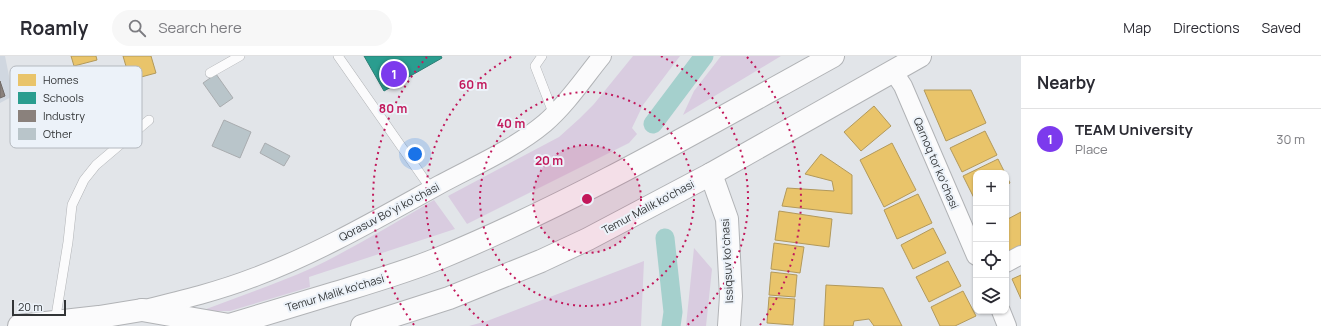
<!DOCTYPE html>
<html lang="en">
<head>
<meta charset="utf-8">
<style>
  :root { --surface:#fff; --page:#f7f7f7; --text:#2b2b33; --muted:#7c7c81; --line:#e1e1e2; --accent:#7c3aed }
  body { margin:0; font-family:Manrope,sans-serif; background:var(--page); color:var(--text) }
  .controls { position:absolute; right:12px; bottom:12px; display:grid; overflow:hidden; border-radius:8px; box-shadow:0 1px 3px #0004 }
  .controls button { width:36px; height:36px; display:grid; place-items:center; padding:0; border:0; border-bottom:1px solid var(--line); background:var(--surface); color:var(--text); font:20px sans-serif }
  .scale { position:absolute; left:12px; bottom:10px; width:54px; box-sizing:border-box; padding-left:4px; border:2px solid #323537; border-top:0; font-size:11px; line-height:14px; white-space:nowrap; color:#323537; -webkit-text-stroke:3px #ecf2f9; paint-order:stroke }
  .you { position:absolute; left:415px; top:98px; width:14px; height:14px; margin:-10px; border:3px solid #fff; border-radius:50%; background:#1a73e8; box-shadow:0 0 0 6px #1a73e833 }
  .badge { display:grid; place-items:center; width:26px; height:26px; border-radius:50%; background:var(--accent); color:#fff; font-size:13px; font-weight:700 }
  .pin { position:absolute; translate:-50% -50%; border:2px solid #fff; box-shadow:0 1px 4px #0006 }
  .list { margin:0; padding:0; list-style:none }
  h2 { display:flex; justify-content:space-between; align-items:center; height:52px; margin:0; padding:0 16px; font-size:17px }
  h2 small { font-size:13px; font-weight:400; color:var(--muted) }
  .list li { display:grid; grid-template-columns:26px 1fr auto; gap:12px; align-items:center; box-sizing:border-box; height:60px; padding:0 16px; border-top:1px solid var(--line) }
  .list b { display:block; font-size:15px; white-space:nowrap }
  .list p { margin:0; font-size:13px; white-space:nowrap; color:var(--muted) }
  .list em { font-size:13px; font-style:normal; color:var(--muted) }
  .icon { flex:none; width:22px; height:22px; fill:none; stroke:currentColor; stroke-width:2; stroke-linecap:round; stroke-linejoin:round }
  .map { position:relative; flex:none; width:1021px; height:270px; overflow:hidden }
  header { display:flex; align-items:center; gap:24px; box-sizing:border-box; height:56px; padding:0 20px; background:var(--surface); border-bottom:1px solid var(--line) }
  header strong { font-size:19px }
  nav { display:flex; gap:22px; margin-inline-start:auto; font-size:14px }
  .search { width:280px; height:36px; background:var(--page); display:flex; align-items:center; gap:10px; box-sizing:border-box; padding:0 14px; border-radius:22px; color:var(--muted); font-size:15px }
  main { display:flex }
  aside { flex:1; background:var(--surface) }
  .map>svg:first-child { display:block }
</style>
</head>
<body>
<header>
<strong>Roamly</strong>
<div class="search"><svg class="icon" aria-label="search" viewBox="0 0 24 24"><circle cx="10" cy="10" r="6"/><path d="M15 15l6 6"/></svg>Search here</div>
<nav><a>Map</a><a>Directions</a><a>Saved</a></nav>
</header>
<main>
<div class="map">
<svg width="1021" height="270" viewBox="0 0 1021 270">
  <rect width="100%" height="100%" fill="#e2e5e9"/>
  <path fill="#d0d7e0" d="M 0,0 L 5,0 L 13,40 L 0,47 Z"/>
  <g fill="#d9cce0">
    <path d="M 633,0 L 680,0 L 643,49 L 632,72 L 637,78 L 629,87 L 467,168 L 448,140 L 559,81 L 579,63 L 594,48 Z"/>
    <path d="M 721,0 L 781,0 L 683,59 L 694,35 Z"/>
    <path d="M 434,144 L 455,173 L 309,221 L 310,231 L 230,255 L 201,255 C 238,241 276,228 312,212 C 354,192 394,167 434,144 Z"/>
    <path d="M 694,192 L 712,213 L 706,270 L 686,270 Z"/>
    <path d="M 644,205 L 641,270 L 469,270 L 487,265 Z"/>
  </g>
  <g fill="#e9c46a" stroke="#b2995b">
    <path d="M 71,0 L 96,0 L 97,4 L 74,10 Z"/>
    <path d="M 123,0 L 151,0 L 156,17 L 130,24 Z"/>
    <path d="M 924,34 L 971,34 L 986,67 L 946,85 Z"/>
    <path d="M 874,50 L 891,70 L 861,95 L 844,76 Z"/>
    <path d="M 985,75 L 997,99 L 962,116 L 950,92 Z"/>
    <path d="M 892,87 L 916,134 L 884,151 L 860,104 Z"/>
    <path d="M 821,98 L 852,119 L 852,158 L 782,150 L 787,132 L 834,135 L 832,125 L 805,118 Z"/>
    <path d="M 998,103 L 1005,117 L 976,117 L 975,144 L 963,120 Z"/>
    <path d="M 1006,119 L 1010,127 L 1006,129 Z"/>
    <path d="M 918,138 L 932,167 L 897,183 L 884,154 Z"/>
    <path d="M 779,155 L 832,163 L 829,191 L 775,184 Z"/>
    <path d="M 1021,156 L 1021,191 L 1006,198 L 1006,164 Z"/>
    <path d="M 933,172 L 946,197 L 913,213 L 901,189 Z"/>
    <path d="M 774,187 L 804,191 L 800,217 L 771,213 Z"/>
    <path d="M 948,205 L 961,230 L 929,246 L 916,221 Z"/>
    <path d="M 771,216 L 797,219 L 795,241 L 769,239 Z"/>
    <path d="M 1021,219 L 1021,243 L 1012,223 Z"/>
    <path d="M 826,229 L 883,232 L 902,270 L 874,270 L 869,263 L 854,265 L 853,270 L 824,270 Z"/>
    <path d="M 963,235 L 976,260 L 955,270 L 940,270 L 931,251 Z"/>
    <path d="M 769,241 L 795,243 L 793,269 L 767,267 Z"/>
  </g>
  <path fill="#2a9d8f" stroke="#2c7e75" d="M 364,0 L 441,0 L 442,2 L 384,35 Z"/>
  <path fill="#8a817c" stroke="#706a67" d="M 0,25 L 5,40 L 0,42 Z"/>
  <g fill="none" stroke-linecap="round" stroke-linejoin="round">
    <g stroke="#a5d0cd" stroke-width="19">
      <path d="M 653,68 L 704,0"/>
      <path d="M 665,182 L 673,256 L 671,270"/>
    </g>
  </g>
  <g fill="#b9c5ca" stroke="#a9acaf">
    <path d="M 216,18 L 233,42 L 220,51 L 203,27 Z"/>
    <path d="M 224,64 L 251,76 L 240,102 L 212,90 Z"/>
    <path d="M 265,87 L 290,100 L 284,110 L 260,97 Z"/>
  </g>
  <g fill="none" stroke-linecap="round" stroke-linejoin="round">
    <g stroke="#b1b3b6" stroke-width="10">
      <g id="service">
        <path d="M 338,0 L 431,133"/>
        <path d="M 542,0 L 535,10 L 554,59"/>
        <path d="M 210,17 L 240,0"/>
        <path d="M 55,266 L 68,186 L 72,149 L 84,124 L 96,109 L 149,64"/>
      </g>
    </g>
    <g stroke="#b1b3b6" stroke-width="20">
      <g id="minor">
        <path d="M 893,15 L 903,30 L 976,200"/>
        <path d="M 1006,207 L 1021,199"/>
        <path d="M 145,253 C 182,244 219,235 255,221 C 319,197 379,162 439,129 C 474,110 514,93 545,67 C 567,48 584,22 602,0"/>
        <path d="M 1001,255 L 1007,270"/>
      </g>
    </g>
    <g stroke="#b1b3b6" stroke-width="24">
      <g id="tertiary">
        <path d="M 711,118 L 727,163 L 731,240 L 729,270"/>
        <path d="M 19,270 L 99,261 L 142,254"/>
      </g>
    </g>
    <g stroke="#b1b3b6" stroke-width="24">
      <g id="trunk">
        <path d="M 142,254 L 229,269"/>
        <path d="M 226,270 C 263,259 299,248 335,237 C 371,226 406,216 440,202 C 577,145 704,71 833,0"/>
        <path d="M 362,270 L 449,242 L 541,205 L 588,183 L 711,118 L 920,0"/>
      </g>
    </g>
    <use href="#service" stroke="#fbfbfc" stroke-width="9"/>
    <use href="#minor" stroke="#fbfbfc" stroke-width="18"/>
    <use href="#tertiary" stroke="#fbfbfc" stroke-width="22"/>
    <use href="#trunk" stroke="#fbfbfc" stroke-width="22"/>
  </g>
  <circle cx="587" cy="143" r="54" fill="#c2185b" fill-opacity=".12"/>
  <g fill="none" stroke="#c2185b" stroke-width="2" stroke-dasharray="2 4">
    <circle cx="587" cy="143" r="54"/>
    <circle cx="587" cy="143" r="107"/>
    <path d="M488 270A161 161 0 0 1 513 0M661 0A161 161 0 0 1 686 270"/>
    <path d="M414 269A214 214 0 0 1 427 1M747 1A214 214 0 0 1 760 269"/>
  </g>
  <g text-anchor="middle" stroke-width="4" stroke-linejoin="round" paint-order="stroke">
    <g font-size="11" fill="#323537" stroke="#ecf2f9">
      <text transform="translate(936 107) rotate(67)" y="4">Qarnoq tor koʻchasi</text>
      <text transform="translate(648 151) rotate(-28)" y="4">Temur Malik ko'chasi</text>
      <text transform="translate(389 156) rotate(-28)" y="4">Qorasuv Bo‘yi koʻchasi</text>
      <text transform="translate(727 205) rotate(-93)" y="4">Issiqsuv koʻchasi</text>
      <text transform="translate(335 237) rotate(-17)" y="4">Temur Malik ko'chasi</text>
    </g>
  </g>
  <rect x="10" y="10" width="132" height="82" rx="6" fill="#ecf2f9" stroke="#b4b9bf" stroke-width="1"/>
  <rect x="18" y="18" width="18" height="12" fill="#e9c46a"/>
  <rect x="18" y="36" width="18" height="12" fill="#2a9d8f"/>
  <rect x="18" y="54" width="18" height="12" fill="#8a817c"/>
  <rect x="18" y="72" width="18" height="12" fill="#b9c5ca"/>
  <g font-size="11" fill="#323537">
    <text x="43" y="28">Homes</text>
    <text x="43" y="46">Schools</text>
    <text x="43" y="64">Industry</text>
    <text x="43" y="82">Other</text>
  </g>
  <circle cx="587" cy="143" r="6" fill="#c2185b" stroke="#ecf2f9" stroke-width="2"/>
  <g font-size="12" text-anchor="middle" font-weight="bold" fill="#c2185b" stroke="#ecf2f9" stroke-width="4" stroke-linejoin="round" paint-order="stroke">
    <text x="473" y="33">60 m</text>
    <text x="393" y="57">80 m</text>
    <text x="511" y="72">40 m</text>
    <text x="549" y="109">20 m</text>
  </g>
</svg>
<div class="controls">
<button>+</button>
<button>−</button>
<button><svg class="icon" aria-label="locate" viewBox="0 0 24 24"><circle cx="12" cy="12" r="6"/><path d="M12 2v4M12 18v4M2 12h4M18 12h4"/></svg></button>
<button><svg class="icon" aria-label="layers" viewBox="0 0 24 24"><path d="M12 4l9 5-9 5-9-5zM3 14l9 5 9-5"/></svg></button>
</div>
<div class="scale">20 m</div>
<div class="you"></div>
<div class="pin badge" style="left:394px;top:18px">1</div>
</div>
<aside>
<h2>Nearby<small></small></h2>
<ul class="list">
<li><span class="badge">1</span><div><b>TEAM University</b><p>Place</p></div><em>30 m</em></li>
</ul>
</aside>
</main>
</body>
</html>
